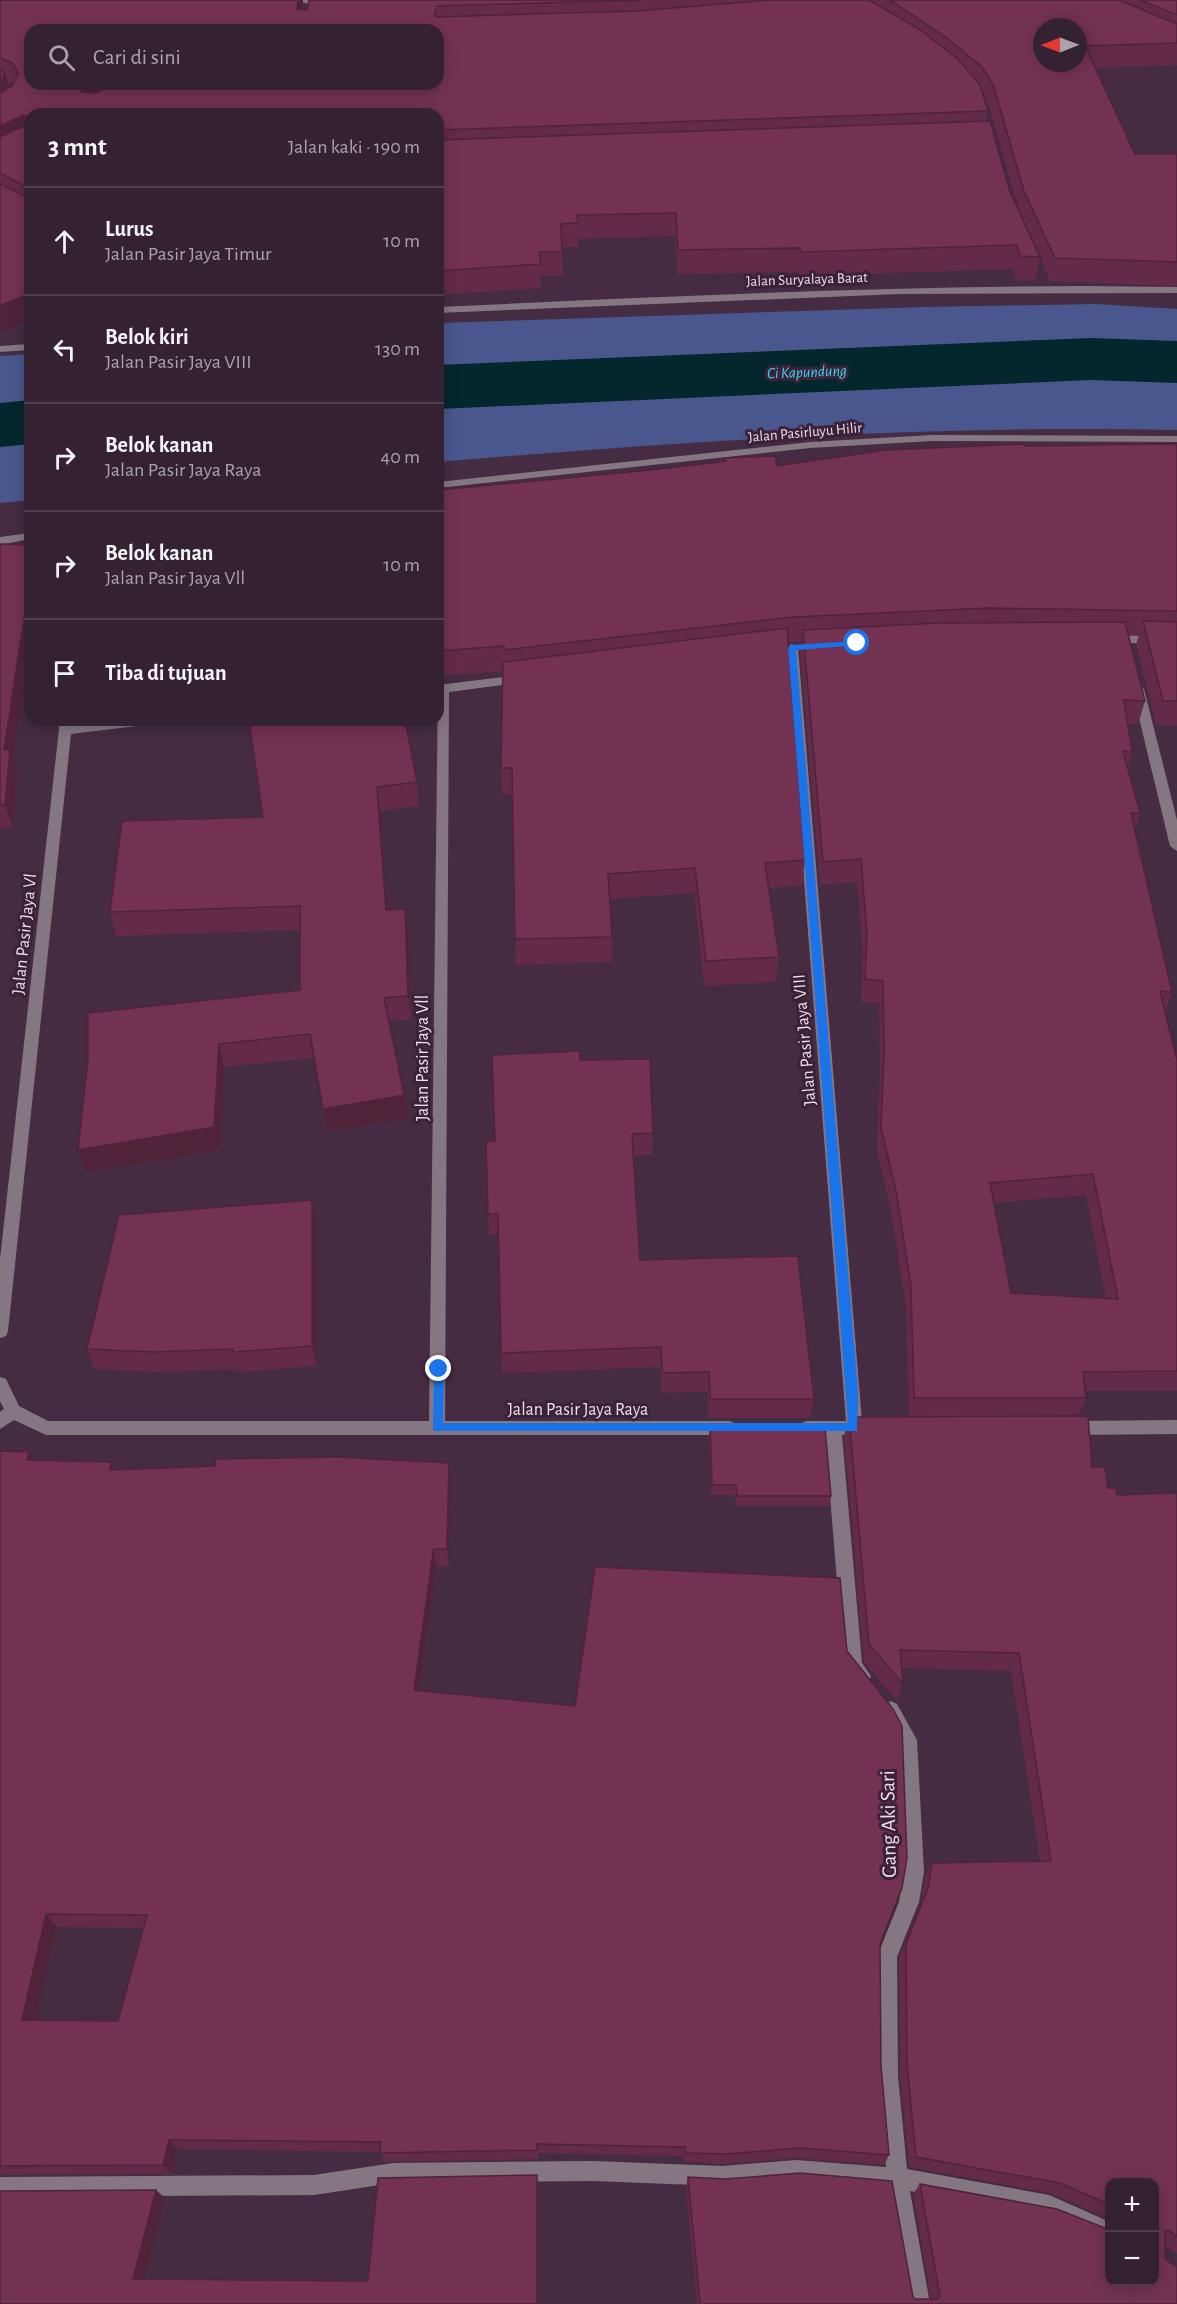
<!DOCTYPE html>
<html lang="id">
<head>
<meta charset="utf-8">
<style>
  :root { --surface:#342132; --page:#3c293a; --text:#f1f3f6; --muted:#a9a3ac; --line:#4e3e4d }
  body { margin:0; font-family:"Alegreya Sans",sans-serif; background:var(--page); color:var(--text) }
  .controls { position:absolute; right:18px; bottom:18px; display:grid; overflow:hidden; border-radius:12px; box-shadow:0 3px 15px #0003 }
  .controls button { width:54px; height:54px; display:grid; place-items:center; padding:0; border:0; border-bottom:2px solid var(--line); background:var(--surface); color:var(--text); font:30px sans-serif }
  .compass { position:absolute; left:1033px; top:18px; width:54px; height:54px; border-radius:50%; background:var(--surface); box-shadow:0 3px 15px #0003; rotate:269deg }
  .stop { position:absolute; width:18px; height:18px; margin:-14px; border:4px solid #1a73e8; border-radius:50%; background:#fff }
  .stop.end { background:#1a73e8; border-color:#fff; box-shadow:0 2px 6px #0008 }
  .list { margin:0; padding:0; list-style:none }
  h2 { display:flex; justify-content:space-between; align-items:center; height:78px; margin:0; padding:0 24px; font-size:26px }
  h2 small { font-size:20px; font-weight:400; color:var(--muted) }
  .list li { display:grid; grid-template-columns:39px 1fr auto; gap:18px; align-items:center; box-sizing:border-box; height:108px; padding:0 24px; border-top:2px solid var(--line) }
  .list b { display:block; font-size:22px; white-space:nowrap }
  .list p { margin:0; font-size:20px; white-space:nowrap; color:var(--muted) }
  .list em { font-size:20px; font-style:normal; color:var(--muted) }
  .icon { flex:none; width:33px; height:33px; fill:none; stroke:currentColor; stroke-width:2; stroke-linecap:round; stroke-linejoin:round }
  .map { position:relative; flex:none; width:1177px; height:2304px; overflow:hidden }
  .search { position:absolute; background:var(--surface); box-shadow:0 3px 15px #0003; left:24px; top:24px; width:420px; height:66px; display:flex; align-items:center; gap:15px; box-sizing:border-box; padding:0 21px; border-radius:18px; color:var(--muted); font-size:22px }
  .panel { position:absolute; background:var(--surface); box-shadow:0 3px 15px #0003; left:24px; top:108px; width:420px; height:618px; border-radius:18px }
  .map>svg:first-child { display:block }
</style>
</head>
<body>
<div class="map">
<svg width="1177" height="2304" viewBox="0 0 1177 2304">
  <rect width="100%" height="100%" fill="#462c42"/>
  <g fill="#49578e">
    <path d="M 1096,304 L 1177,309 L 1177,430 C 930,425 684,441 438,462 L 438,323 L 925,307 Z"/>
    <path d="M 30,354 L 30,500 L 0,503 L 0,356 Z"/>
  </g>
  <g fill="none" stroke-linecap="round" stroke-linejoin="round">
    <g fill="#04272d" fill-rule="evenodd">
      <path d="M 1091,338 L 1177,341 L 1177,383 L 1091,380 L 438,409 L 438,365 Z"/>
      <path d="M 30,400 L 30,444 L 0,447 L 0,403 Z"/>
    </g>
    <g fill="#857782" fill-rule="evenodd">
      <path d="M 295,0 L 309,0 L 332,7 L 328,10 Z"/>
      <path d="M 1084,286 L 1177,287 L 1177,293 L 899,294 L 438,313 L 438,307 C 653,297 869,287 1084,286 Z"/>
      <path d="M 30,344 L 30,350 L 0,352 L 0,346 Z"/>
      <path d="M 932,435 L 1177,436 L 1177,442 L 932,441 L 810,448 L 438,488 L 438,482 L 810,442 Z"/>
      <path d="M 30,533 L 30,539 L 0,545 L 0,537 Z"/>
      <path d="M 1110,635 L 1177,637 L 1177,645 L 1106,642 L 1104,639 Z"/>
      <path d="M 792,644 L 798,648 L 862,1421 L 873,1423 L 875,1428 L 873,1433 L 842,1435 L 862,1663 L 871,1676 L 868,1682 L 862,1685 L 856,1682 L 844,1666 L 825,1435 L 801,1433 L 799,1428 L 801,1423 L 807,1421 L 846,1421 L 786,648 Z"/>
      <path d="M 521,675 L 525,676 L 525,682 L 449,692 L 445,1421 L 729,1421 L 735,1423 L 737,1428 L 735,1433 L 729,1435 L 46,1435 L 14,1420 L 0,1429 L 0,1412 L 4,1409 L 0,1401 L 0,1377 L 6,1379 L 19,1406 L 48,1421 L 429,1421 L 438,685 Z"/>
      <path d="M 1138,685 L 1144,689 L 1177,820 L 1177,851 L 1170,846 L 1132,689 Z"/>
      <path d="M 60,720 L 72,720 L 72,725 L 117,720 L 159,720 L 153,724 L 71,734 L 8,1331 L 6,1336 L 0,1338 L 0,1259 Z"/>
      <path d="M 1177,1420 L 1177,1434 L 1071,1435 L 1065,1433 L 1063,1428 L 1065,1423 L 1071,1421 Z"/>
      <path d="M 891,1701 L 897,1704 L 917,1740 L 924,1872 L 919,1902 L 897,1957 L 898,2076 L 907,2169 L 1049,2195 L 1110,2222 L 1110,2243 L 1048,2216 L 910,2191 L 930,2304 L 908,2304 L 888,2188 L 796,2180 L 722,2186 L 593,2181 L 393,2183 L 314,2195 L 0,2197 L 0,2177 L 314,2175 L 393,2163 L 593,2161 L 722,2166 L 796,2160 L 886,2167 L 878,2076 L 877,1957 L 899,1902 L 904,1872 L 899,1742 L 882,1710 L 885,1704 Z"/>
    </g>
  </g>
  <g fill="#632b47" fill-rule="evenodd">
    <path d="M 0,0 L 303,0 L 303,10 L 307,10 L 309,0 L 1177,0 L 1177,65 L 1095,68 L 1135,154 L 1177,154 L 1177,286 L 1050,281 L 1040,257 L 1035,281 L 1016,280 L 1013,269 L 799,276 L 798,272 L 677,274 L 675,236 L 578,239 L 578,247 L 562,247 L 563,276 L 541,276 L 541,288 L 438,295 L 438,114 L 30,114 L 30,320 L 0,333 ZM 30,30 L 438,84 L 30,84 ZM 7,81 L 13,84 L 12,86 L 9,88 ZM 984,98 L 989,106 L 1020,214 L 1010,192 L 986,121 L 988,111 Z"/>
    <path d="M 1177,444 L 1177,726 L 1156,725 L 1136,645 L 1139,635 L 1129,635 L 1145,701 L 1138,724 L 1128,724 L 1132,752 L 1128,768 L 1140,813 L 1135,828 L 1172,992 L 1165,1012 L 1177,1060 L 1177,1391 L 1085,1391 L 1086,1398 L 1078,1416 L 1092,1467 L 1108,1488 L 1117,1495 L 1177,1493 L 1177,2254 L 1165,2246 L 1165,2259 L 1177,2304 L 697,2304 L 686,2187 L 688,2177 L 915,2299 L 931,2299 L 913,2194 L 920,2184 L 1155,2282 L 1110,2182 L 1110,2219 L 1050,2193 L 909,2167 L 900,2076 L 899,1957 L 921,1903 L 925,1878 L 932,1863 L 1040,1861 L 1011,1671 L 901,1668 L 903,1684 L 897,1701 L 864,1662 L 844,1437 L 849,1417 L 909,1417 L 906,1307 L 891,1212 L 877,1149 L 880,1073 L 879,1003 L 861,1002 L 863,957 L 857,882 L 820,885 L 800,653 L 802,641 L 788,642 L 805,860 L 802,886 L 768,888 L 779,957 L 776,982 L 704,986 L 694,893 L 610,899 L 612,937 L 612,962 L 516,965 L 512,794 L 502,794 L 501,768 L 503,671 L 438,676 L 438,490 L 651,470 L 725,461 L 725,458 L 777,466 L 1024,446 ZM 1086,1195 L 1106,1299 L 1011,1293 L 994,1203 Z"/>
    <path d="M 0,544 L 13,758 L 17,772 L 12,827 L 0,828 Z"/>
    <path d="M 249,720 L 417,782 L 419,806 L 380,811 L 387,910 L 405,909 L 408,933 L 411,1020 L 389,1021 L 407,1118 L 327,1131 L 314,1058 L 224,1067 L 220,1150 L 86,1172 L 78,1150 L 88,1058 L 300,990 L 300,930 L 116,936 L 110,912 L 263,817 Z"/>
    <path d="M 580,1060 L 653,1133 L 652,1155 L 633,1155 L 640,1260 L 814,1399 L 810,1418 L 708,1418 L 708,1392 L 661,1393 L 660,1367 L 502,1373 L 501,1353 L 499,1234 L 489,1235 L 488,1214 L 495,1141 Z"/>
    <path d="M 312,1200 L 316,1221 L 317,1366 L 238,1372 L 237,1369 L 159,1372 L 94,1369 L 87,1349 Z"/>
    <path d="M 710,1427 L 831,1496 L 829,1506 L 736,1506 L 735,1495 L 711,1495 L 709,1437 Z"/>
    <path d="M 0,1451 L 32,1460 L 111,1462 L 114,1470 L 449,1463 L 451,1481 L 449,1567 L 436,1566 L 435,1571 L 419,1691 L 575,1706 L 847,1651 L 880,1944 L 881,2065 L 889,2155 L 884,2165 L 796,2158 L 722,2164 L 684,2162 L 683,2156 L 538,2153 L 538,2159 L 384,2162 L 380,2152 L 177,2149 L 171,2174 L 0,2175 ZM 56,1927 L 143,1928 L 118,2021 L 35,2021 Z"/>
  </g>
  <g fill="#502339">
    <path d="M 298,0 L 303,0 L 303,5 L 299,30 L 297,9 Z"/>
    <path d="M 5,73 L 10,96 L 0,107 L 0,81 Z"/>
    <path d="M 92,84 L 144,84 L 86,112 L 81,92 L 81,89 Z"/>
    <path d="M 24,115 L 29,138 L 0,152 L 0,126 Z"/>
    <path d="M 25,295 L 30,314 L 30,320 L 0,333 L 0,306 Z"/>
    <path d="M 30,580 L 30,644 L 13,758 L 17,772 L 12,827 L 5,805 L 4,750 Z"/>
    <path d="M 377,787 L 380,811 L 389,934 L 386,910 Z"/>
    <path d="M 405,909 L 408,933 L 411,1020 L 408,996 Z"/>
    <path d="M 219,1044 L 224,1067 L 220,1150 L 86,1172 L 78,1150 Z"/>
    <path d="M 404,1095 L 407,1118 L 327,1131 L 323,1109 Z"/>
    <path d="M 312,1200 L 316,1221 L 317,1366 L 312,1346 Z"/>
    <path d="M 29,1452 L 37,1471 L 27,1460 Z"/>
    <path d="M 111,1462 L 119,1481 L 110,1470 Z"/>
    <path d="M 449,1463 L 451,1481 L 449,1567 L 447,1549 Z"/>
    <path d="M 434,1549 L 436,1566 L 417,1706 L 414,1690 Z"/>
    <path d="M 46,1914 L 56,1927 L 33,2032 L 22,2020 Z"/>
    <path d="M 169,2140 L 177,2149 L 171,2174 L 163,2165 Z"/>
    <path d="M 537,2175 L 538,2184 L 538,2304 L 537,2304 Z"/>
    <path d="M 156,2190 L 165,2198 L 142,2286 L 133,2279 Z"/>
  </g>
  <g fill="#733252" stroke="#502339" stroke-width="1.5" fill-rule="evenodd">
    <path d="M 0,0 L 298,0 L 297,9 L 307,10 L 309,0 L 642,0 L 437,6 L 434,15 L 437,17 L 637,11 L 771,0 L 869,0 L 919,29 L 958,59 L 980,85 L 988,111 L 438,130 L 438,114 L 30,114 L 30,220 L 27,221 L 30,223 L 30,298 L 25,295 L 0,306 L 0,184 L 26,197 L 26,187 L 0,173 L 0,137 L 26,125 L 27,117 L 24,115 L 0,126 L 0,93 L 12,86 L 18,74 L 13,63 L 0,58 ZM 30,30 L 438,30 L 438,84 L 114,84 L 96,93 L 81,92 L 81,89 L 92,84 L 30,84 Z"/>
    <path d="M 890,0 L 1119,0 L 1177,24 L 1177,43 L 1085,46 L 1135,154 L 1177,154 L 1177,262 L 1055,258 L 1024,191 L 993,84 L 982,67 L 947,38 ZM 1042,27 L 1078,27 L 1078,63 L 1042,63 Z"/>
    <path d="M 1140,0 L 1177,0 L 1177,15 Z"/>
    <path d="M 0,70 L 5,73 L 2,80 L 0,81 Z"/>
    <path d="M 990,121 L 1010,192 L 1040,257 L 1020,256 L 1017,245 L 801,252 L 800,248 L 678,250 L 676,213 L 577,215 L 578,223 L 561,224 L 562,252 L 539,252 L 541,264 L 438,271 L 438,140 Z"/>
    <path d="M 1023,444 L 1024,446 L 1177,444 L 1177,611 L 989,608 L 793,617 L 504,650 L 504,646 L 438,651 L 438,490 L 651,470 L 726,461 L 725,458 L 775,456 L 777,466 L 886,450 Z"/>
    <path d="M 0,544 L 30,545 L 30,580 L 4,750 L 10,750 L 5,805 L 0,805 Z"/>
    <path d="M 1143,621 L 1177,622 L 1177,701 L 1163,701 Z"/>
    <path d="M 1125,622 L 1145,701 L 1124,700 L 1132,752 L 1123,751 L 1140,813 L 1131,813 L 1172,992 L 1160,991 L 1177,1060 L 1177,1371 L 1083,1372 L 1086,1398 L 914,1398 L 911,1286 L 896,1191 L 881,1128 L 884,1051 L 883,981 L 865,979 L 867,934 L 861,859 L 823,862 L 803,630 L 939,623 ZM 1093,1174 L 1118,1299 L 1011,1293 L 990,1183 Z"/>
    <path d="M 787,628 L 805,860 L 765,863 L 779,957 L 706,961 L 695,868 L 608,874 L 612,937 L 515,939 L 512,768 L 501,768 L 503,662 Z"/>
    <path d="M 249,720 L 405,720 L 417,782 L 377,787 L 386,910 L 405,909 L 408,996 L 384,998 L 404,1095 L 323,1109 L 310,1034 L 219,1044 L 214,1127 L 78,1150 L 88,1058 L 88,1013 L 300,990 L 300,906 L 110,912 L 122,821 L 263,817 Z"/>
    <path d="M 580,1051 L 580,1060 L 650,1059 L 653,1133 L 632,1134 L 640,1260 L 798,1256 L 814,1399 L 710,1399 L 709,1372 L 662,1373 L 661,1347 L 501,1353 L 498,1214 L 488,1214 L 486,1141 L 495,1141 L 492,1055 Z"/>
    <path d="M 312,1200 L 312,1346 L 233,1352 L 233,1349 L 152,1352 L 87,1349 L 119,1215 Z"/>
    <path d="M 1088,1416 L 1092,1467 L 1105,1467 L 1108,1488 L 1116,1488 L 1117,1495 L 1177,1493 L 1177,2237 L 1168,2230 L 1165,2231 L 1165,2259 L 1177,2267 L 1177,2304 L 700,2304 L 688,2177 L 725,2179 L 800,2173 L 892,2181 L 913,2297 L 915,2299 L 938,2299 L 940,2296 L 920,2184 L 1057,2209 L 1110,2230 L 1110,2282 L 1155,2282 L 1155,2182 L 1110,2182 L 1110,2205 L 1060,2183 L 916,2157 L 907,2064 L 906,1944 L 928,1888 L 932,1863 L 1051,1861 L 1019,1653 L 900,1650 L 903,1684 L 869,1644 L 849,1417 Z"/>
    <path d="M 710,1427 L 825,1427 L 831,1496 L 737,1496 L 736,1485 L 712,1485 Z"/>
    <path d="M 0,1451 L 29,1452 L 27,1460 L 111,1462 L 110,1470 L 215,1466 L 216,1459 L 338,1457 L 449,1463 L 447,1549 L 434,1549 L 433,1553 L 414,1690 L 575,1706 L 595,1567 L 840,1578 L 847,1651 L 893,1709 L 902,1726 L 907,1858 L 902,1888 L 880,1944 L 881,2065 L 889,2155 L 800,2148 L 725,2154 L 686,2153 L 685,2147 L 537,2144 L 537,2150 L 380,2153 L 381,2142 L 169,2140 L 163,2165 L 0,2166 ZM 46,1914 L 147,1915 L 118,2021 L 22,2020 Z"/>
    <path d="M 537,2175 L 537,2304 L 0,2304 L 0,2191 L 156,2190 L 133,2279 L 368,2281 L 378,2178 Z"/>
  </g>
  <path fill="#1a73e8" d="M 857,641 L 861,643 L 860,645 L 796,650 L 858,1392 L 857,1431 L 433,1431 L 434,1369 L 439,1365 L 444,1369 L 443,1423 L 848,1423 L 788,648 L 792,645 Z"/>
  <g text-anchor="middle" stroke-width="6" stroke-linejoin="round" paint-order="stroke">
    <g font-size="15" fill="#eddcea" stroke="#3b2238">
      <text transform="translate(807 279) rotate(-2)" y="5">Jalan Suryalaya Barat</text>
      <text transform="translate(805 432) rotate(-5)" y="5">Jalan Pasirluyu Hilir</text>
    </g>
    <g font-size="16" font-style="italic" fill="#37d7f2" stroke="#3b2238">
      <text transform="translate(807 371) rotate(-2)" y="6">Ci Kapundung</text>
    </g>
    <g font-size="18" fill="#eddcea" stroke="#3b2238">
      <text transform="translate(24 934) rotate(-84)" y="6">Jalan Pasir Jaya Vl</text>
      <text transform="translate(804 1040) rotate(-95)" y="6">Jalan Pasir Jaya VIII</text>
      <text transform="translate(422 1058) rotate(-90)" y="6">Jalan Pasir Jaya Vll</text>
      <text x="578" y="1415">Jalan Pasir Jaya Raya</text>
    </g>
    <g font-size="21" fill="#eddcea" stroke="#3b2238">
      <text transform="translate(888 1824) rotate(-91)" y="7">Gang Aki Sari</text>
    </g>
  </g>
</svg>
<div class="controls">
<button>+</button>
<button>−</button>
</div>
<svg class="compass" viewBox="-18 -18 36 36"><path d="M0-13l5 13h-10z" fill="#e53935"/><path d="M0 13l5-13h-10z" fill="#a9a3ac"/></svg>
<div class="stop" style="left:857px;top:643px"></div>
<div class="stop end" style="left:439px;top:1369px"></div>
<div class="search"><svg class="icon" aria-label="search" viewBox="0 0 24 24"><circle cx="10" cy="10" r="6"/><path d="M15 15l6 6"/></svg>Cari di sini</div>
<section class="panel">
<h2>3 mnt<small>Jalan kaki · 190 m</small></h2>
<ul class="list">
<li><svg class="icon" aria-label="ahead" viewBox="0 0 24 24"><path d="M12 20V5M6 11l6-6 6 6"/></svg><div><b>Lurus</b><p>Jalan Pasir Jaya Timur</p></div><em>10 m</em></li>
<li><svg class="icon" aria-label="left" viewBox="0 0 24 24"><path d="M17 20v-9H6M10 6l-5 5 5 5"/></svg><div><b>Belok kiri</b><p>Jalan Pasir Jaya VIII</p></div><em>130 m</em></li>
<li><svg class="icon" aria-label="right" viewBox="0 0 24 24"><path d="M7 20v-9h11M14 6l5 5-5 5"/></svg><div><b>Belok kanan</b><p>Jalan Pasir Jaya Raya</p></div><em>40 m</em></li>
<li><svg class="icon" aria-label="right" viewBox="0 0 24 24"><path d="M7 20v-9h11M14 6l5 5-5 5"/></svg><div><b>Belok kanan</b><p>Jalan Pasir Jaya Vll</p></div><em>10 m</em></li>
<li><svg class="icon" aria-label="arrive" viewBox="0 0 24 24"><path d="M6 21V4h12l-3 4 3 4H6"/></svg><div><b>Tiba di tujuan</b></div></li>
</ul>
</section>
</div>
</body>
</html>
